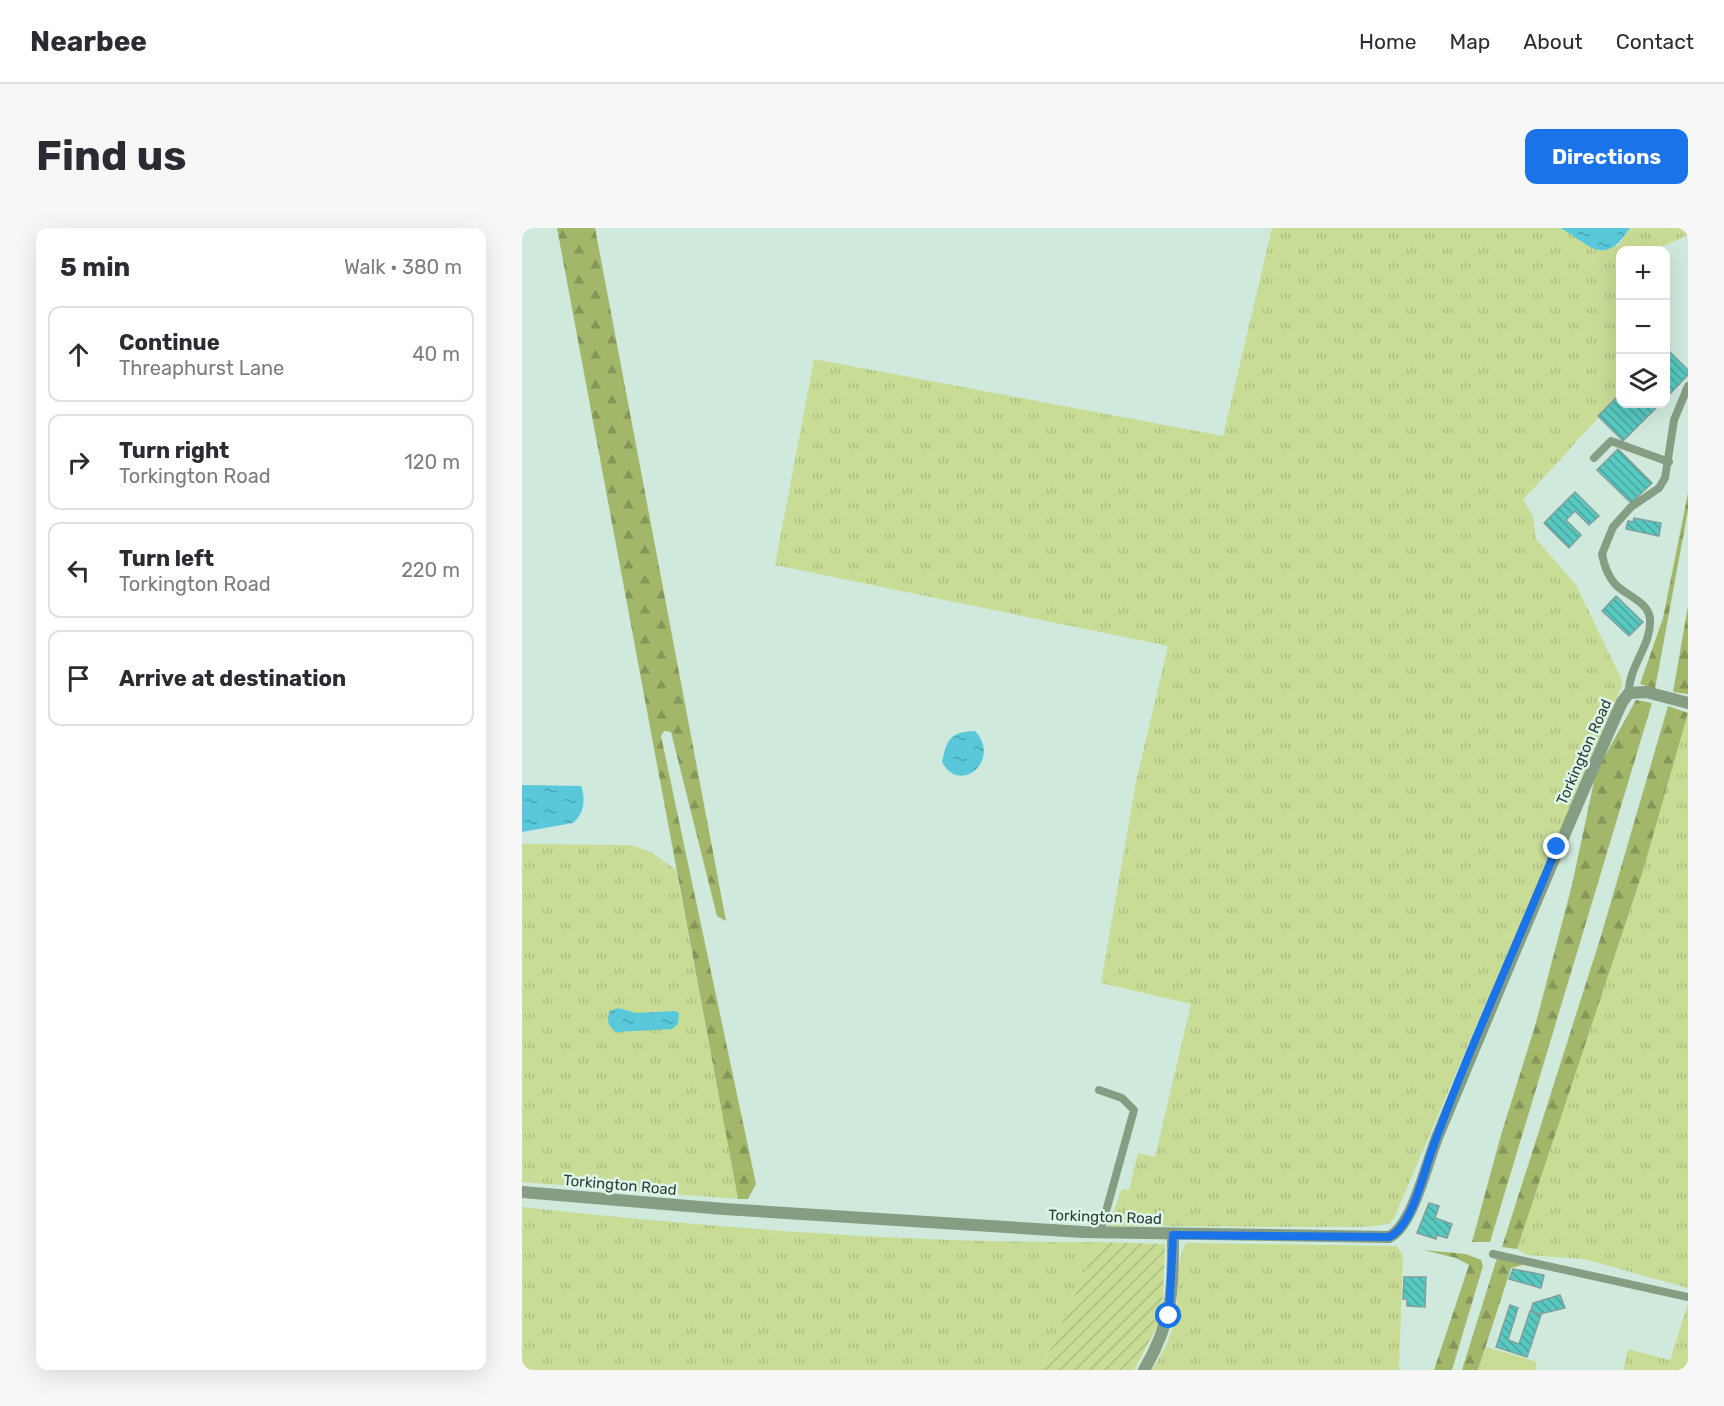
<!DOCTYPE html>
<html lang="en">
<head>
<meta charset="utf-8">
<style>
  :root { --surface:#fff; --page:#f7f7f7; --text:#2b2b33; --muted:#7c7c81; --line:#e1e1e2; --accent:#1a73e8 }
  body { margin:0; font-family:Rubik,sans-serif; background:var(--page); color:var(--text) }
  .controls { position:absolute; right:18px; top:18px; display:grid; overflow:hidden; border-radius:12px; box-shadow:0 6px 24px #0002 }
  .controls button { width:54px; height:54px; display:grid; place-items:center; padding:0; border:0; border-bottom:2px solid var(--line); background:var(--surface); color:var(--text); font:30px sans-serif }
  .stop { position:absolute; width:18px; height:18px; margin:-14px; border:4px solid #1a73e8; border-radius:50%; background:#fff }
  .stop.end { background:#1a73e8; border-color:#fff; box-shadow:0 2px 6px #0008 }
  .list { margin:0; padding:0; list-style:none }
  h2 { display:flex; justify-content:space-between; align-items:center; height:78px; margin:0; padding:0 24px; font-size:26px }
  h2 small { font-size:20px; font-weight:400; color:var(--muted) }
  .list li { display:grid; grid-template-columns:39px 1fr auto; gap:18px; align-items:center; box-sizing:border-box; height:96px; margin:0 12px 12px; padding:0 12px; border:2px solid var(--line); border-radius:12px }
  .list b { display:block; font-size:22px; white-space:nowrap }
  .list p { margin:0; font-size:20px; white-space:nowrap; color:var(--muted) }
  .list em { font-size:20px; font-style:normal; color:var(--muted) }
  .icon { flex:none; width:33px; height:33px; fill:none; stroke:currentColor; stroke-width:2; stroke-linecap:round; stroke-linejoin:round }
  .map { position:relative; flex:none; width:1166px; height:1142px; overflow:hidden; border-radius:12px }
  header { display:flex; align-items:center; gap:36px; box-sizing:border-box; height:84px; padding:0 30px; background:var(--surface); border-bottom:2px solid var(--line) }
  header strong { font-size:28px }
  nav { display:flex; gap:33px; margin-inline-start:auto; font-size:21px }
  .intro { display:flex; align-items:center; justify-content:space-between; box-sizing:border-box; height:144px; padding:0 36px }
  h1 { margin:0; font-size:42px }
  .button { padding:15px 27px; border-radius:12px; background:var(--accent); color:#fff; font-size:21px; font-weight:700 }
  main { display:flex; gap:36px; padding:0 36px }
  aside { flex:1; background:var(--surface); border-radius:12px; box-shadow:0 6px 24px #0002 }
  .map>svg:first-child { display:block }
</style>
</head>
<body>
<header>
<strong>Nearbee</strong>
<nav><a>Home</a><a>Map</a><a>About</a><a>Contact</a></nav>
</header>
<div class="intro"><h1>Find us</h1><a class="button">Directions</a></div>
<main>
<aside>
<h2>5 min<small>Walk · 380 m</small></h2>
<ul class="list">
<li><svg class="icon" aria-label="ahead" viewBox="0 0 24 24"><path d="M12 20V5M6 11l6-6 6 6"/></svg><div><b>Continue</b><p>Threaphurst Lane</p></div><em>40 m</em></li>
<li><svg class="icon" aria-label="right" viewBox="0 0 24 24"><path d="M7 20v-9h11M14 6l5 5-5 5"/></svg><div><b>Turn right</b><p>Torkington Road</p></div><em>120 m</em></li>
<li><svg class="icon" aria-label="left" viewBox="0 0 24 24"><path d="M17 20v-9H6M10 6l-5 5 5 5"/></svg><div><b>Turn left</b><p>Torkington Road</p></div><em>220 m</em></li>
<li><svg class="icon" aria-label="arrive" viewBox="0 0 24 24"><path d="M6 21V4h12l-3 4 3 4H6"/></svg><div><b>Arrive at destination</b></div></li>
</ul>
</aside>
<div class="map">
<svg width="1166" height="1142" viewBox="0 0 1166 1142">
  <defs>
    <pattern id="grass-tufts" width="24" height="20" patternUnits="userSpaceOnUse" patternTransform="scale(1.5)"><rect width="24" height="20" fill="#c8dc96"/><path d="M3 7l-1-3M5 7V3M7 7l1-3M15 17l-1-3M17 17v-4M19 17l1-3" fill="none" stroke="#acbe82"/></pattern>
    <pattern id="forest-firs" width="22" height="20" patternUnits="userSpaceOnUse" patternTransform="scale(1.5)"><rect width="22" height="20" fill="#a2b76a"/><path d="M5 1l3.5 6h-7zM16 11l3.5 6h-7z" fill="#859658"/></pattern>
    <pattern id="garden-furrows" width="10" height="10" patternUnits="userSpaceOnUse" patternTransform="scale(1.5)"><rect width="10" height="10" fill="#c8dc96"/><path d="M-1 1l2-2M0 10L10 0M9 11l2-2" fill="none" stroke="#acbe82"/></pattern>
    <pattern id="water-ripples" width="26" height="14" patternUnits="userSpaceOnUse" patternTransform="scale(1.5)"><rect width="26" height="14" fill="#59c8db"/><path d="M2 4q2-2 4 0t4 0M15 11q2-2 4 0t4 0" fill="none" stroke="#4aa4b2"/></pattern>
    <pattern id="building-back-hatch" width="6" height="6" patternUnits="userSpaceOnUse" patternTransform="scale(1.5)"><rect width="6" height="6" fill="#57c9c0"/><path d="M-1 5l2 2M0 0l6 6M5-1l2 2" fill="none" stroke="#49a49d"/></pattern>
  </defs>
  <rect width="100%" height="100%" fill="#cfeadd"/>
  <g fill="url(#grass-tufts)">
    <path d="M 750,0 L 1039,0 L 1064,15 L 1096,18 L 1108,0 L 1166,0 L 1166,7 L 1139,19 L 1138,22 L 1098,22 L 1098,166 L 1001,272 L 1011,288 L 1014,311 L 1054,357 L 1099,450 L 1100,458 L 872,990 L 867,996 L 843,999 L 586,998 L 600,961 L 607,962 L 616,925 L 633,929 L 669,776 L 579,755 L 614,554 L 646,418 L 253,337 L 292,131 L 701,208 Z"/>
    <path d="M 1166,485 L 1166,1060 L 1062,1031 L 1005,1027 L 995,1021 L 1120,646 Z"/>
    <path d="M 0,616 L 109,617 L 129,624 L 154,642 L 216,971 L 0,954 Z"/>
    <path d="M 0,979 C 191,1000 384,1015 576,1014 L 519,1142 L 0,1142 Z"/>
    <path d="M 665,1015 L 875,1018 L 881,1027 L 877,1142 L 630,1142 C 640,1126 648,1111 653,1092 C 657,1075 654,1023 665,1015 Z"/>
    <path d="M 1166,1076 L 1166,1142 L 1101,1142 L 1106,1121 L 1148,1132 Z"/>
  </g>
  <g fill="url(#forest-firs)">
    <path d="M 35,0 L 73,0 L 204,693 L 195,688 L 149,504 L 142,503 L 139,508 L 234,956 L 226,971 L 216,971 Z"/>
    <path d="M 1166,265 L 1166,282 L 1133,461 L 1118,456 L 1141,390 Z"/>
    <path d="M 1166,378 L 1166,466 L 1151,464 Z"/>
    <path d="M 1114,472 L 1130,475 L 968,1014 L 950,1014 L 979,907 L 1013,798 L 1050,657 L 1074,544 Z"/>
    <path d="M 1146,478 L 1166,485 L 1120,646 L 995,1021 L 980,1019 L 1079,708 Z"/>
    <path d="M 901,1022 L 944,1026 L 959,1032 L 961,1038 L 930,1142 L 912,1142 L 947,1037 L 934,1030 Z"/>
    <path d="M 975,1030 L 1004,1036 L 989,1040 L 956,1142 L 940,1142 Z"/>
  </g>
  <path fill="#c8dc96" d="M 964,1119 L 1015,1134 L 1013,1142 L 956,1142 Z"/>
  <path fill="url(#garden-furrows)" d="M 576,1014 L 643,1016 L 640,1089 L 612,1142 L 519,1142 Z"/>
  <g fill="url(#water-ripples)">
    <path d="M 1039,0 L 1108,0 C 1083,38 1071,20 1039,0 Z"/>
    <path d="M 453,503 C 480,532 438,568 420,534 C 425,511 428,504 453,503 Z"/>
    <path d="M 0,557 L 59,558 C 64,570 62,586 51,595 L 0,604 Z"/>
    <path d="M 96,780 L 114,785 L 153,783 L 157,785 L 156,796 L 150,801 L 93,804 C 86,797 84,792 88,783 Z"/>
  </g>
  <g fill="url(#building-back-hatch)" stroke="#829f9c" stroke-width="1.5">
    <path d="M 1144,120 L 1166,142 L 1166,147 L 1144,170 Z"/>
    <path d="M 1098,166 L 1098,176 L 1138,176 L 1101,213 L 1076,188 Z"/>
    <path d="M 1096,221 L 1130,255 L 1109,275 L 1075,242 Z"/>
    <path d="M 1053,264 L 1077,288 L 1067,297 L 1053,283 L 1044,292 L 1059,307 L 1047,320 L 1022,295 Z"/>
    <path d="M 1112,290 L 1139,295 L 1137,308 L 1104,301 L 1106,293 L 1111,294 Z"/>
    <path d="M 1094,368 L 1121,394 L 1107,408 L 1080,383 Z"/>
    <path d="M 907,975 L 917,978 L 913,990 L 930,996 L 925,1010 L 915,1007 L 914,1011 L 895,1005 Z"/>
    <path d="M 991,1041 L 1022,1047 L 1019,1060 L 987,1051 Z"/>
    <path d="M 882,1049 L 904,1049 L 903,1079 L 885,1078 L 885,1071 L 881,1071 Z"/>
    <path d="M 1038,1067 L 1043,1080 L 1018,1086 L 1009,1083 L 1011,1075 Z"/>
    <path d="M 988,1077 L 996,1080 L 986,1112 L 997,1116 L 1008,1083 L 1019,1087 L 1005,1129 L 974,1119 Z"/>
  </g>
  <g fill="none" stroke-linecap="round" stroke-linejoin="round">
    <g stroke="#859d83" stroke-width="8">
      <path d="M 1072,230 L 1089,213 L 1147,234"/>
      <path d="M 1107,465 C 1106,439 1130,417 1128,391 C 1127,374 1103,367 1093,356 C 1086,348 1082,337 1080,326 L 1091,299 L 1109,279 L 1137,260 L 1143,250 L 1152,192 L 1166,158"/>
      <path d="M 577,862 L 600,870 L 612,882 L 578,1005"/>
      <path d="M 971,1026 L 1166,1069"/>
    </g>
    <g stroke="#859d83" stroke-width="12">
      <path d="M 0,964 L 202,981 L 561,1004 L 867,1009 C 892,997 905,932 917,905 C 977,761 1037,616 1100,474 L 1107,465 L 1124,464 L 1166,475"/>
      <path d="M 622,1142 C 651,1093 651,1062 651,1007"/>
    </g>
  </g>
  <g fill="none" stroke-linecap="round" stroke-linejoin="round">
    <path stroke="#1a73e8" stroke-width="8" d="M 647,1088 L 651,1007 L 867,1009 C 890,999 901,946 910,922 C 947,819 994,720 1035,619"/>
  </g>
  <g text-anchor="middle" stroke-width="5" stroke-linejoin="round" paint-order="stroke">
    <g font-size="15" fill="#313b36" stroke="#dcf7ea">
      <text transform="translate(1062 524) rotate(-66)" y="5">Torkington Road</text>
      <text transform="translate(98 957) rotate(5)" y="5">Torkington Road</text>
      <text transform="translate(583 989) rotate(2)" y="5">Torkington Road</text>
    </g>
  </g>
</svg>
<div class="controls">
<button>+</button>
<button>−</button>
<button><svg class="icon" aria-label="layers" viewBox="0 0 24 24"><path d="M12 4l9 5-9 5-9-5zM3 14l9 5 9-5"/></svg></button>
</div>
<div class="stop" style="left:647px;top:1088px"></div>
<div class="stop end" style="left:1035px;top:619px"></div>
</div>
</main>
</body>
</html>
